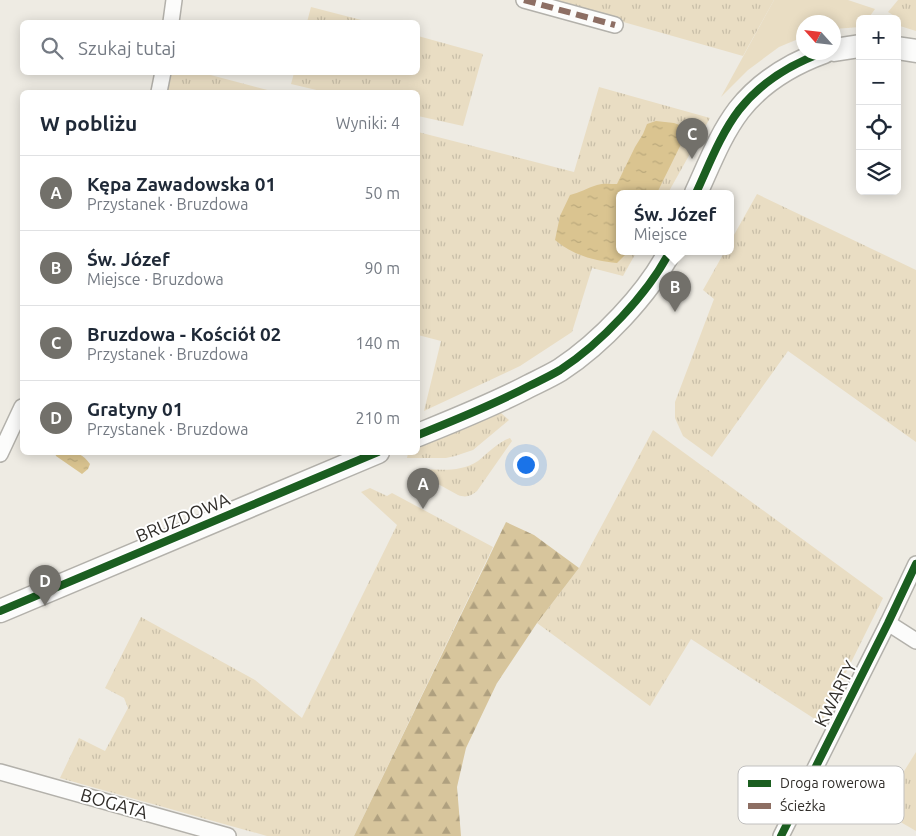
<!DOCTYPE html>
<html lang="pl">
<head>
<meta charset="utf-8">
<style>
  :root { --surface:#fff; --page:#f6f6f7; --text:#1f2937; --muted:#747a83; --line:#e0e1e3; --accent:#72706a }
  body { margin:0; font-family:Ubuntu,sans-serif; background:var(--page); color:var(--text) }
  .controls { position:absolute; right:15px; top:15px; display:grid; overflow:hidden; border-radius:8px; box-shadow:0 2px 12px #0003 }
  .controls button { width:45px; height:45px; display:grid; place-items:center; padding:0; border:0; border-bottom:1px solid var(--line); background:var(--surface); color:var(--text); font:25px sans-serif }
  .compass { position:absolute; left:796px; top:15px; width:45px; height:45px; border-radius:50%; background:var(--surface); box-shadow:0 2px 12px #0003; rotate:297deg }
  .you { position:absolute; left:525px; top:464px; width:18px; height:18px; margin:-12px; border:4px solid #fff; border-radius:50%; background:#1a73e8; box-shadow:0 0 0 8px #1a73e833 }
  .badge { display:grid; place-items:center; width:32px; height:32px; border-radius:50%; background:var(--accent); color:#fff; font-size:16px; font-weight:700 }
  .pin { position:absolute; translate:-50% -41px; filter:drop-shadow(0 1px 2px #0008) }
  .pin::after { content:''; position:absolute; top:26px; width:18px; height:15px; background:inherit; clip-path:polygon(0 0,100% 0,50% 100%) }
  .popup { position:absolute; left:616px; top:190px; width:118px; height:65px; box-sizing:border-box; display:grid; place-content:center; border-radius:8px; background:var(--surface); filter:drop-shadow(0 1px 4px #0005); font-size:16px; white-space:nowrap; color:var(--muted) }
  .popup b { font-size:19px; color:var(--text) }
  .popup::after { content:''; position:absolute; left:50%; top:100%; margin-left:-10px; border:10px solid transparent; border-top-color:var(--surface) }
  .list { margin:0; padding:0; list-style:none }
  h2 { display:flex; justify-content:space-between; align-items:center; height:65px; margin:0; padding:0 20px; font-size:21px }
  h2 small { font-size:16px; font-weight:400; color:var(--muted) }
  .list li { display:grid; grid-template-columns:32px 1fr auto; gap:15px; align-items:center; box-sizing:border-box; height:75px; padding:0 20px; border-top:1px solid var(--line) }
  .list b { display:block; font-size:19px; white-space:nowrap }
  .list p { margin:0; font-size:16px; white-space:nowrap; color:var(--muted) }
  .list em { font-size:16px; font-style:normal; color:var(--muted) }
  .icon { flex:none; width:28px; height:28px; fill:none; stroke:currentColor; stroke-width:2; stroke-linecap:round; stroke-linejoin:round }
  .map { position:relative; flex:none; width:916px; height:836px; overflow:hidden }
  .search { position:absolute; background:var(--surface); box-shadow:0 2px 12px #0003; left:20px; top:20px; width:400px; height:55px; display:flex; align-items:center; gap:12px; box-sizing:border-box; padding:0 18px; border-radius:8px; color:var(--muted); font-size:19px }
  .panel { position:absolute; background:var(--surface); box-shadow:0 2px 12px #0003; left:20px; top:90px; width:400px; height:365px; border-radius:8px }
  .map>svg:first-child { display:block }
</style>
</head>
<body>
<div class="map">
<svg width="916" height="836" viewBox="0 0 916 836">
  <defs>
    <pattern id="grass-tufts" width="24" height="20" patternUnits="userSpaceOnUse" patternTransform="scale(1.25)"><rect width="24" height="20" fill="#e9ddc3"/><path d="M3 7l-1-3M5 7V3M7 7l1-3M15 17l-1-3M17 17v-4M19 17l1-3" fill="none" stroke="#c8bea8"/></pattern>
    <pattern id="forest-firs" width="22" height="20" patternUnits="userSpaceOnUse" patternTransform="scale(1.25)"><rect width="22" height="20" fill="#d7c59c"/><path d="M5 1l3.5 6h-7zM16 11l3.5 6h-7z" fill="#afa07f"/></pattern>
    <pattern id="water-ripples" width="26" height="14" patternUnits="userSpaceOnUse" patternTransform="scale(1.25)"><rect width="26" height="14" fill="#dac490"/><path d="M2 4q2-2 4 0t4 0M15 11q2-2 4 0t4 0" fill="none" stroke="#bba97c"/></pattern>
  </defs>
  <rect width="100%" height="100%" fill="#eeebe3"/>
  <g fill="url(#grass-tufts)">
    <path d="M 546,0 L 774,0 L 743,56 Z"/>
    <path d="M 898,0 L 916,0 L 916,31 L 900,26 L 898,18 L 888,12 Z"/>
    <path d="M 311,7 L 369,22 L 307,22 Z"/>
    <path d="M 418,36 L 483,54 L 463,126 L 418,116 L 418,92 L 325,92 L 291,84 L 294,73 L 418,72 Z"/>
    <path d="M 170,72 L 203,73 L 275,92 L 167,92 Z"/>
    <path d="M 599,87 L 710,118 L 668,193 L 620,193 L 620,251 L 637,251 L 623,276 L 592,268 L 572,332 L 520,366 L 424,411 L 441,341 L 418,335 L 418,132 L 574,172 Z"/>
    <path d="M 757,194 L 916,270 L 916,442 L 788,351 L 712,457 L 683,436 L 675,418 L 675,402 L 714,299 L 703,290 L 725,251 L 730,251 L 730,242 Z"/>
    <path d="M 493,413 L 501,413 L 509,420 L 473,450 L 455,456 L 446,458 L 407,458 L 408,453 L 418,452 L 418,444 Z"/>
    <path d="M 653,430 L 883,598 L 821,723 L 691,639 L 650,706 L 537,623 L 579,568 Z"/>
    <path d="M 510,438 L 512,441 L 477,491 C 471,496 466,498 458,495 L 418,473 L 423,469 C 442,470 461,472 478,461 C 488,453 498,442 510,438 Z"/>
    <path d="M 370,488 L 387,496 L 392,493 L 493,547 L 354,836 L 267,836 L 60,778 L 79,738 L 105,751 L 128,708 L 124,698 L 105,688 L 141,617 L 255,680 L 302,718 L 397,525 L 361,492 Z"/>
    <path d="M 916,752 L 916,831 L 880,810 Z"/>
  </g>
  <path fill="url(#forest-firs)" d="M 506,522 L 534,535 L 579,568 L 537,623 L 497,683 L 466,748 L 457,787 L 461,836 L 354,836 Z"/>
  <path fill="#e9ddc3" d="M 774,0 L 848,0 L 875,9 L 870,16 L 875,19 L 860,19 L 860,27 L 834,29 L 834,22 L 804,22 L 803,37 L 779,47 L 748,70 L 721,97 Z"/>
  <g fill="url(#water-ripples)">
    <path d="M 656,121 L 674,123 L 685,127 L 685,136 L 657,193 L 620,193 L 620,251 L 627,251 L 625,255 L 617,263 C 595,261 572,255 555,240 L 560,216 L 570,195 C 579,193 587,188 597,185 C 603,183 610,184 617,184 L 635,147 L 643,134 L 647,124 Z"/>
    <path d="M 55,453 C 71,452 80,450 90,464 L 88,469 L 82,474 L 56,456 Z"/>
  </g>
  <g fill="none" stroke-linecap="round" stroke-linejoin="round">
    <g stroke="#b3b1ab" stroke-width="18">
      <g id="street">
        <path d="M 524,0 L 615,25"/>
        <path d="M 171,22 L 174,0"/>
        <path d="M 159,92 L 163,72"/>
        <path d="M 0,454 L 22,407"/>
        <path d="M 888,623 L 916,641"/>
        <path d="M 0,772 L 228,836"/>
        <path d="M 781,836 L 888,623 L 916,564"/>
      </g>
    </g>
    <g stroke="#b3b1ab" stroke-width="25">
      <g id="secondary">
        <path d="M 897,48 L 916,51"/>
        <path d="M 834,50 L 860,46"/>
        <path d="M 696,193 C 709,165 720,135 739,110 C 761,82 791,64 824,52"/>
        <path d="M 418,435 C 455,420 493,405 529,386 C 539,381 550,376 560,370 C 600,344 648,294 670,251"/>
        <path d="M 0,611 L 378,452"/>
      </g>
    </g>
    <use href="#street" stroke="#fcfcfb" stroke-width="15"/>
    <use href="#secondary" stroke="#fcfcfb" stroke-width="22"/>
    <path stroke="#8d6e63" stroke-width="6" stroke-dasharray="12 6" stroke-linecap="butt" d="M 524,0 L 615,25"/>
    <g stroke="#fff" stroke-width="11">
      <g id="cycleway">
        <path d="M 696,193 C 709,165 720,135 739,110 C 761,82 791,64 824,52"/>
        <path d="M 418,435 C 455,420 493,405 529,386 C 539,381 550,376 560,370 C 600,344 648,294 670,251"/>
        <path d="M 0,611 L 378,452"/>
        <path d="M 781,836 L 888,623 L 916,564"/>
      </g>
    </g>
    <use href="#cycleway" stroke="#1b5e20" stroke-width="8"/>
  </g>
  <g text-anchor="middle" stroke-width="4" stroke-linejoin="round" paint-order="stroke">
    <g font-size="18" fill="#302d29" stroke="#fff">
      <text transform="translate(183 518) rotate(-23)" y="6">BRUZDOWA</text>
      <text transform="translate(836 694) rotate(-63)" y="6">KWARTY</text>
      <text transform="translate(114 804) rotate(16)" y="6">BOGATA</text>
    </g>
  </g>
  <rect x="738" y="766" width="166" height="58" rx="8" fill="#fff" stroke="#c1c0bf" stroke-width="1"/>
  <rect x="748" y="780" width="23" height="7" fill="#1b5e20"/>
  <rect x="748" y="803" width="23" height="6" fill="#8d6e63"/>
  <g font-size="14" fill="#302d29">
    <text x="780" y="788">Droga rowerowa</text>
    <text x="780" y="811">Ścieżka</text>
  </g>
</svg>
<div class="controls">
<button>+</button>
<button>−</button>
<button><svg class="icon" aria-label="locate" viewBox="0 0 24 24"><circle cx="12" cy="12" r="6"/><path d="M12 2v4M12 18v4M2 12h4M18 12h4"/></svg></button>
<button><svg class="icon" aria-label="layers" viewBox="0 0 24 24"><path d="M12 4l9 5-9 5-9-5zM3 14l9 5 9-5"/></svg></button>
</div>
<svg class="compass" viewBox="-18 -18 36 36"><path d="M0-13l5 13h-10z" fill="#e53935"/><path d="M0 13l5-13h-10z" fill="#747a83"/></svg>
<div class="you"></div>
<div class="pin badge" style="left:423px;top:509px">A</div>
<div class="pin badge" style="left:675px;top:312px">B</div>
<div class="popup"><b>Św. Józef</b>Miejsce</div>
<div class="pin badge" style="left:692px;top:159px">C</div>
<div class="pin badge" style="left:45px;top:606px">D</div>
<div class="search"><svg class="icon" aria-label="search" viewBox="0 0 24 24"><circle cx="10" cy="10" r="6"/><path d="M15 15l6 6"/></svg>Szukaj tutaj</div>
<section class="panel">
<h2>W pobliżu<small>Wyniki: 4</small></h2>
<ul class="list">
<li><span class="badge">A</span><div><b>Kępa Zawadowska 01</b><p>Przystanek · Bruzdowa</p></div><em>50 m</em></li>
<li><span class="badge">B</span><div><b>Św. Józef</b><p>Miejsce · Bruzdowa</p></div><em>90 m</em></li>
<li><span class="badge">C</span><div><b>Bruzdowa - Kościół 02</b><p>Przystanek · Bruzdowa</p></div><em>140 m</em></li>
<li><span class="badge">D</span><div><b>Gratyny 01</b><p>Przystanek · Bruzdowa</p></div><em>210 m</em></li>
</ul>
</section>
</div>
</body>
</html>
